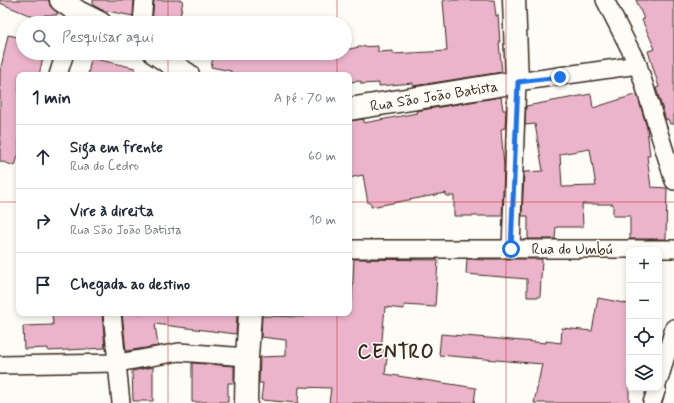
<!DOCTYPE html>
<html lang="pt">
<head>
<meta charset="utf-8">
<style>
  :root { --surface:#fff; --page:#f6f6f7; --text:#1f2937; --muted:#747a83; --line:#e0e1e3 }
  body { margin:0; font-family:Mynerve,sans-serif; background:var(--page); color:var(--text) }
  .controls { position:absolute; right:12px; bottom:12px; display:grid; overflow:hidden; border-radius:8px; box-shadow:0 2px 6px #0003 }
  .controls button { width:36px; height:36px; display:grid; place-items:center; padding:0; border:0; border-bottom:1px solid var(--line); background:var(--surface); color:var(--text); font:20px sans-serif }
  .stop { position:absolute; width:12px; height:12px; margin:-9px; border:3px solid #1a73e8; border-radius:50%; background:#fff }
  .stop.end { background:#1a73e8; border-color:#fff; box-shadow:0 1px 4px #0008 }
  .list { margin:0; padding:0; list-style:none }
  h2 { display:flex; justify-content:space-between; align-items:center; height:52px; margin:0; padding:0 16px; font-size:17px }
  h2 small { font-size:13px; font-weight:400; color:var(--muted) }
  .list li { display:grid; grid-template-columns:26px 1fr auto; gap:12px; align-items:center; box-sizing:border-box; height:64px; padding:0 16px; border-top:1px solid var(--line) }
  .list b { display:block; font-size:15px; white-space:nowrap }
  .list p { margin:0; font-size:13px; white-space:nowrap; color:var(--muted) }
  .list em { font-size:13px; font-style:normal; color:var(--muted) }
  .icon { flex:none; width:22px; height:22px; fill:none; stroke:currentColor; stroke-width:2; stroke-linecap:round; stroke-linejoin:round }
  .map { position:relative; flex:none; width:674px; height:403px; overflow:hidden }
  .search { position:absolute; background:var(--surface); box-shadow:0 2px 6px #0003; left:16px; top:16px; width:336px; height:44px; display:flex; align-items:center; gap:10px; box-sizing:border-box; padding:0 14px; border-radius:22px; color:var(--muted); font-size:15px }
  .panel { position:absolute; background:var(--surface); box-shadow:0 2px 6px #0003; left:16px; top:72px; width:336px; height:244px; border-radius:8px }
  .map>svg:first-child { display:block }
</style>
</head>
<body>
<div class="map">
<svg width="674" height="403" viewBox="0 0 674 403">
  <rect width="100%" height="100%" fill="#fdfcf7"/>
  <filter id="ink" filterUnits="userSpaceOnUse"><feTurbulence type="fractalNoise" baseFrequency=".025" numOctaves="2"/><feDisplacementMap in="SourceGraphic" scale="8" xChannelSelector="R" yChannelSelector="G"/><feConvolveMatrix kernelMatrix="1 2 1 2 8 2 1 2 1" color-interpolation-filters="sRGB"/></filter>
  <g filter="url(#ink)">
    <g fill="#ebb4cb" stroke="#3b2a1e" fill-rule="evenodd">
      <path d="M 0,0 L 49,0 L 50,6 L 57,12 L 57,15 L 44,15 L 43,21 L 0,3 Z"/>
      <path d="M 93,0 L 134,0 L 133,16 L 102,10 L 93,5 Z"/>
      <path d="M 154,0 L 183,0 L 179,23 L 152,23 Z"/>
      <path d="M 443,0 L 494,0 L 496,16 L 498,15 L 500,43 L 499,43 L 502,72 L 413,86 L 413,83 L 379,86 L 379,83 L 361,84 L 361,81 L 349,82 L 349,75 L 231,75 L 231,71 L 211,67 L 214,53 L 345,53 L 345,50 L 359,47 L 378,46 L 378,52 L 393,51 L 393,54 L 447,51 Z"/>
      <path d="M 636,0 L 674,0 L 674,124 L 670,124 L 668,119 L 666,120 L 656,88 L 659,87 L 648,51 L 655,49 L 642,20 L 644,19 Z"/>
      <path d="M 242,19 L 258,23 L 241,23 Z"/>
      <path d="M 8,35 L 23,38 L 23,53 L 44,53 L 39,75 L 19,75 L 19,153 L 15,166 L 0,161 L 0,72 Z"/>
      <path d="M 91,58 L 135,68 L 134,75 L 88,75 Z"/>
      <path d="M 591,94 L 593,108 L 637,94 L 647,128 L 650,156 L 647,156 L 651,187 L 667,188 L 666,239 L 630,239 L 630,216 L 613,216 L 613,204 L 582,204 L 583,227 L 556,227 L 555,239 L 528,239 L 528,216 L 522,216 L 524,172 L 543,171 L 535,124 L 525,125 L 526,106 ZM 590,149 L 596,186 L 562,187 L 560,154 Z"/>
      <path d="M 501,97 L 503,110 L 506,110 L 505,128 L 501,129 L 504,167 L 502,216 L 454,216 L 454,196 L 446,196 L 446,193 L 371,207 L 371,203 L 368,203 L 363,175 L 349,178 L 349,121 L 364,119 L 364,123 L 417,113 L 416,111 Z"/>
      <path d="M 354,259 L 438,260 L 435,307 L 404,305 L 404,309 L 385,307 L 381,350 L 388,351 L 385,374 L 476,388 L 474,403 L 329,403 L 331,388 L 299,387 L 298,403 L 261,400 L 263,383 L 259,383 L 260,357 L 286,356 L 286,340 L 261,337 L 262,316 L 305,317 L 305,313 L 349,313 L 349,300 L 352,300 Z"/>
      <path d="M 467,259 L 484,260 L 484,259 L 542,259 L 540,297 L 527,297 L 527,279 L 466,274 Z"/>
      <path d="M 598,298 L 629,304 L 629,403 L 534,403 L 542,364 L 439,355 L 441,334 L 546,343 L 546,341 L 561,343 L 562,328 L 592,331 Z"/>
      <path d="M 52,313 L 102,313 L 105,348 L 48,351 L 48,348 L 24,349 L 23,326 L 53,325 Z"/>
      <path d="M 122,313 L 237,313 L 236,334 L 155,324 L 158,346 L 126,351 Z"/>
      <path d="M 192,363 L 234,366 L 234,383 L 228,383 L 228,402 L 192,402 Z"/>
      <path d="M 153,367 L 153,401 L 133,401 L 132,371 Z"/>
    </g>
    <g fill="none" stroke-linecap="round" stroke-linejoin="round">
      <g stroke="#3b2a1e" stroke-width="20">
        <g id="minor">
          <path d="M 605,0 L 638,65 L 674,181"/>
          <path d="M 142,23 L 144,0"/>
          <path d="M 58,75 L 65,53"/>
          <path d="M 349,249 L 674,249"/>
          <path d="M 511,249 L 517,82 L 638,65"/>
          <path d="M 112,313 L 121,403"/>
          <path d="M 0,365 L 118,363 L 179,352 L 247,357"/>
          <path d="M 659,380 L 674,328"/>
          <path d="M 652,403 L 657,388"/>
        </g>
      </g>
      <g stroke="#3b2a1e" stroke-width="25">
        <g id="tertiary">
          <path d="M 61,0 L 78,12 L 100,23"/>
          <path d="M 155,53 L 188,75"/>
          <path d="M 349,109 L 517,82 L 514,0"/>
          <path d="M 246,403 L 247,357 L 250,313"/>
        </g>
      </g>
      <use href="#minor" stroke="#fdfcf7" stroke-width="17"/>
      <use href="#tertiary" stroke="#fdfcf7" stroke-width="22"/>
    </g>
  </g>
  <g fill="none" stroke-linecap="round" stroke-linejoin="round" filter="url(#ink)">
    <path stroke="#1a73e8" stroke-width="5" d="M 511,249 L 518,82 L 560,77"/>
  </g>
  <path fill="none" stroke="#d62828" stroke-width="1" stroke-opacity="0.55" d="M 168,0 L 168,23M 337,0 L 337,23M 506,0 L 506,403M 168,53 L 168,75M 337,53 L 337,75M 0,202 L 19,202M 349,202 L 674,202M 168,313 L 168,403M 337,313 L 337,403"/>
  <g text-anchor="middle" stroke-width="3" stroke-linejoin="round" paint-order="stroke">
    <g font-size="15" fill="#3b2a1e" stroke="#fdfcf7">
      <text transform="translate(434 96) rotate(-9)" y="5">Rua São João Batista</text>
      <text x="572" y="254">Rua do Umbú</text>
    </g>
    <g font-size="19" font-weight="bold" letter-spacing="1" fill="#3b2a1e" stroke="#fdfcf7">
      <text x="396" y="358">CENTRO</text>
    </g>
  </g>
</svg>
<div class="controls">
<button>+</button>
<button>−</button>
<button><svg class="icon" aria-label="locate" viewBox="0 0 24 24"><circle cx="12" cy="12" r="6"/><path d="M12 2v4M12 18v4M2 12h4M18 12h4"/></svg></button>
<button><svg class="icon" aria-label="layers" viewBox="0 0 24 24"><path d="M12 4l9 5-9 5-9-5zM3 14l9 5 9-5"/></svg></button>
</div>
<div class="stop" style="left:511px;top:249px"></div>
<div class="stop end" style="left:560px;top:77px"></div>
<div class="search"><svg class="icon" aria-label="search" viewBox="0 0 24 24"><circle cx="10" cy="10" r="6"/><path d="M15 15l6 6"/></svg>Pesquisar aqui</div>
<section class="panel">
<h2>1 min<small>A pé · 70 m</small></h2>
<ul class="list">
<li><svg class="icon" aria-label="ahead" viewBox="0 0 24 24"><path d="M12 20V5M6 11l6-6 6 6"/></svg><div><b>Siga em frente</b><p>Rua do Cedro</p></div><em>60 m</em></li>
<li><svg class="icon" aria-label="right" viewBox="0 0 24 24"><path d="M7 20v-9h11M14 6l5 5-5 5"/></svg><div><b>Vire à direita</b><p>Rua São João Batista</p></div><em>10 m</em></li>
<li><svg class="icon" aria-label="arrive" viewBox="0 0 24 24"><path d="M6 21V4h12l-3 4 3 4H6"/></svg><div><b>Chegada ao destino</b></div></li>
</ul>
</section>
</div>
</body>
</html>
